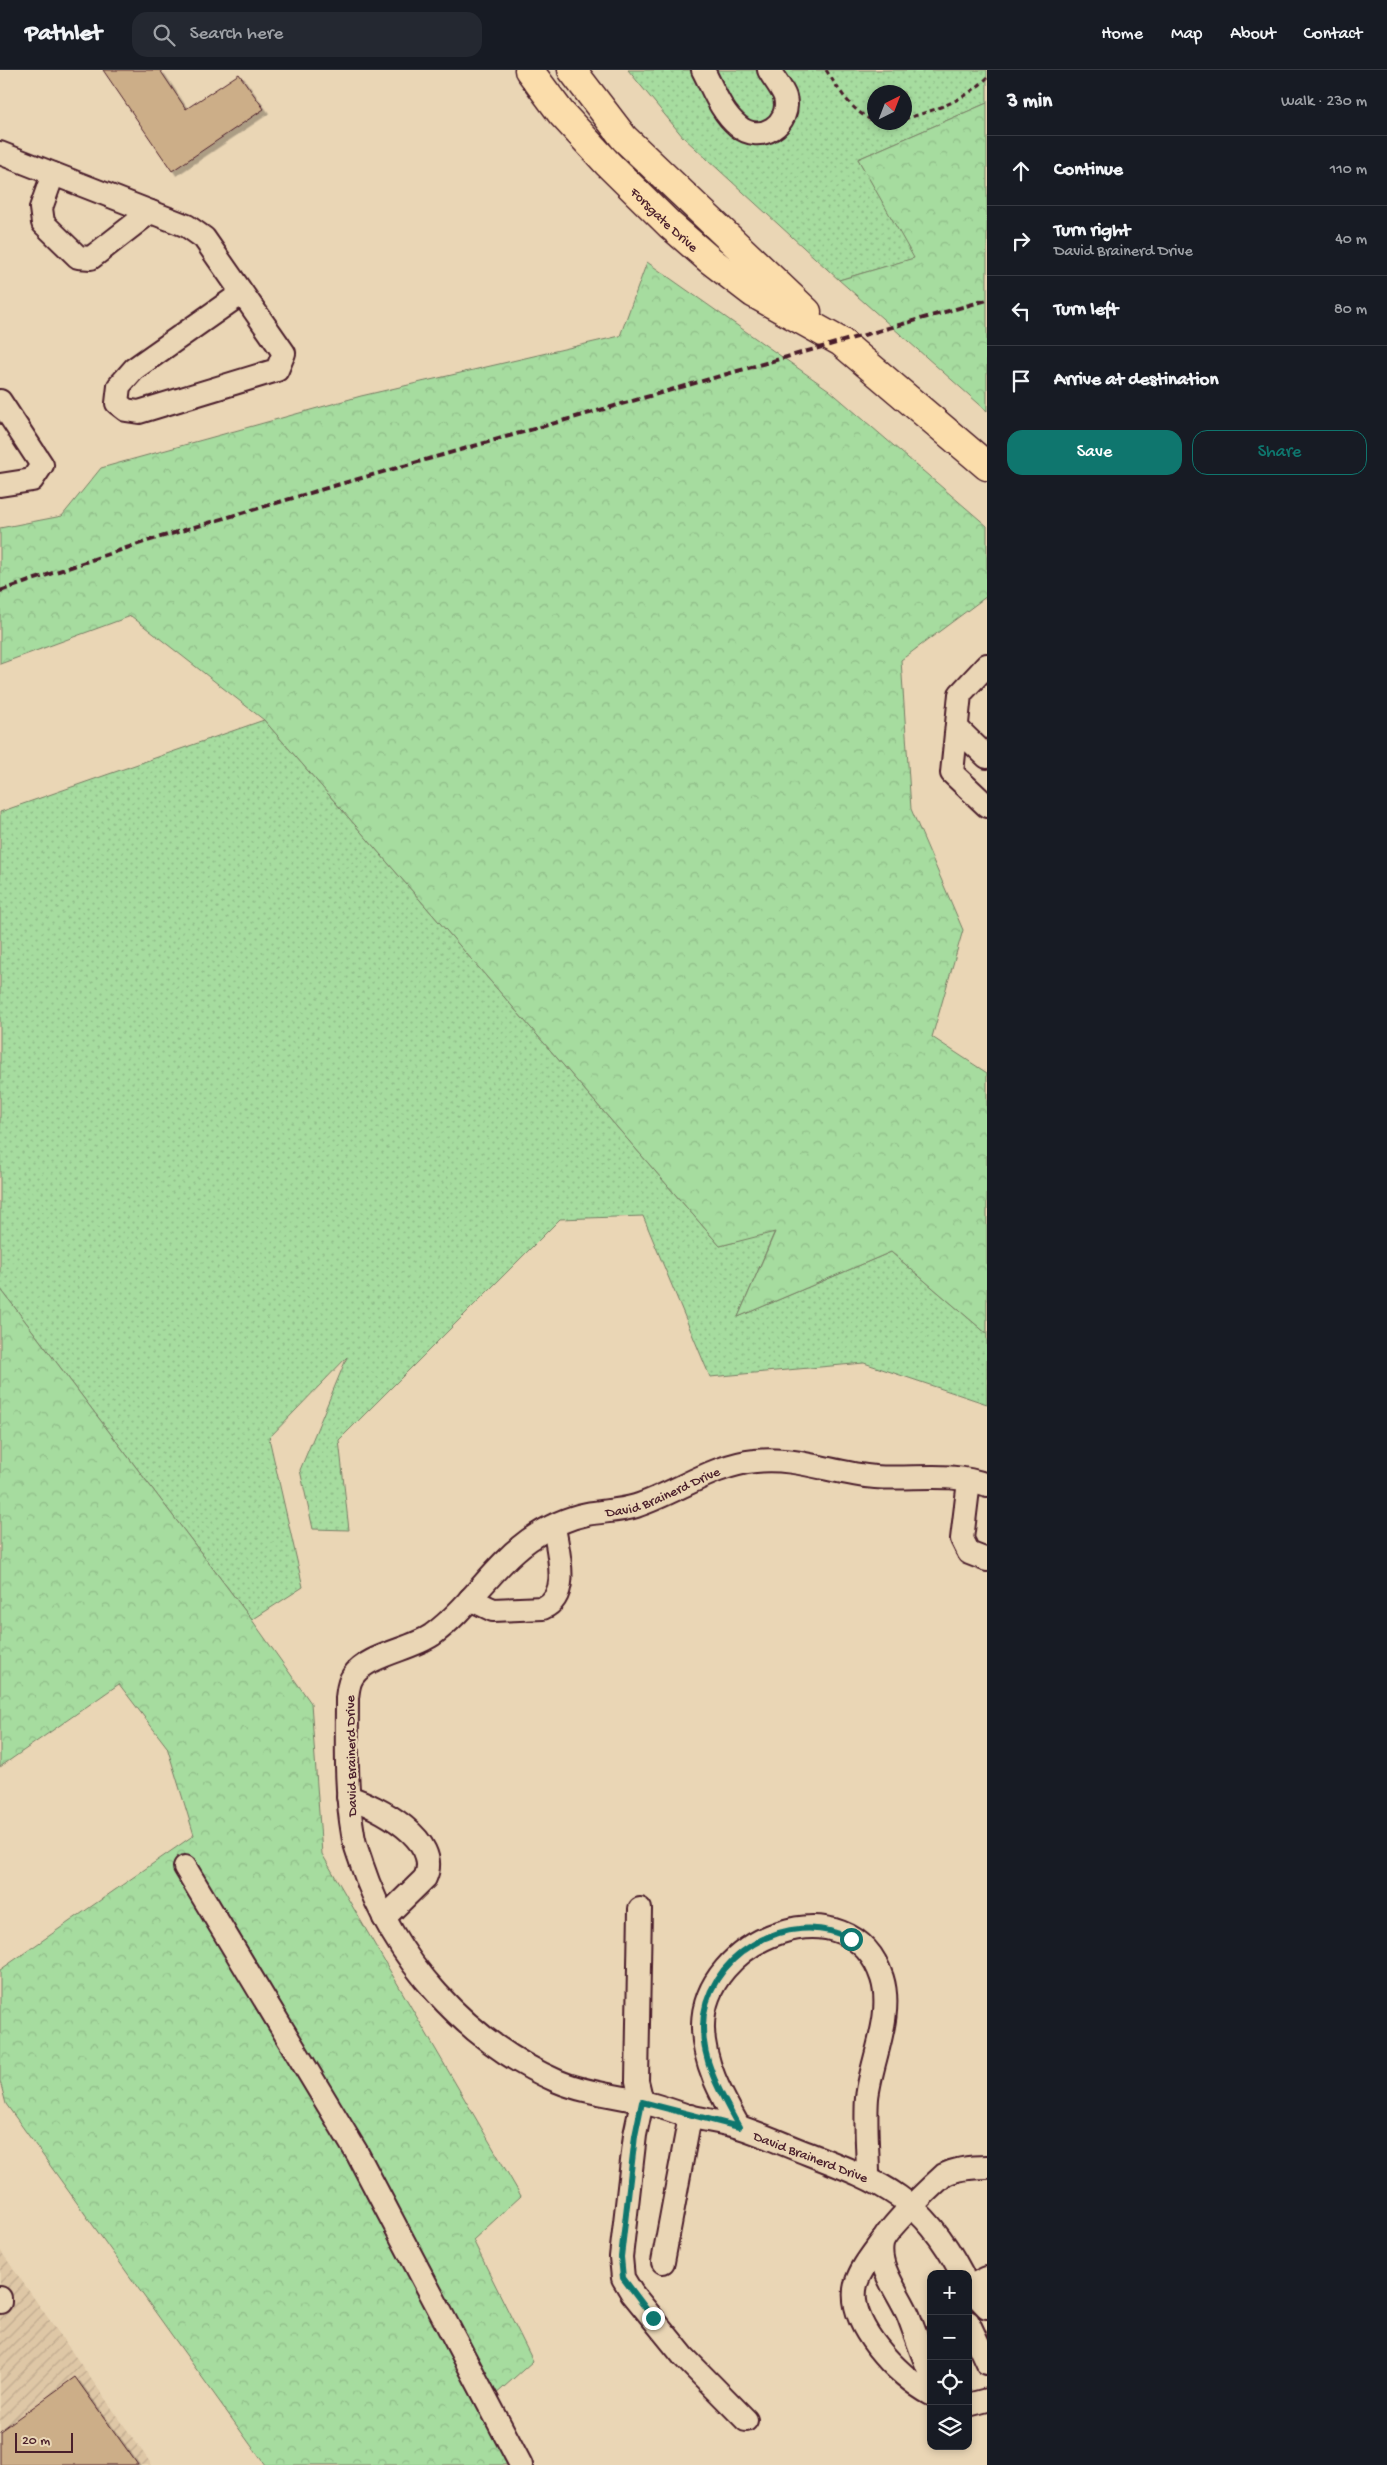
<!DOCTYPE html>
<html lang="en">
<head>
<meta charset="utf-8">
<style>
  :root { --surface:#171b24; --page:#242831; --text:#f1f3f6; --muted:#9ea1a6; --line:#363941; --accent:#0f766e }
  body { margin:0; font-family:"Gochi Hand",sans-serif; background:var(--page); color:var(--text) }
  .controls { position:absolute; right:15px; bottom:15px; display:grid; overflow:hidden; border-radius:10px; box-shadow:0 2px 8px #0003 }
  .controls button { width:45px; height:45px; display:grid; place-items:center; padding:0; border:0; border-bottom:1px solid var(--line); background:var(--surface); color:var(--text); font:25px sans-serif }
  .compass { position:absolute; left:867px; top:15px; width:45px; height:45px; border-radius:50%; background:var(--surface); box-shadow:0 2px 8px #0003; rotate:42deg }
  .scale { position:absolute; left:15px; bottom:12px; width:58px; box-sizing:border-box; padding-left:5px; border:2px solid #4a1f2b; border-top:0; font-size:14px; line-height:18px; white-space:nowrap; color:#4a1f2b; -webkit-text-stroke:4px #ead6b5; paint-order:stroke }
  .stop { position:absolute; width:15px; height:15px; margin:-11px; border:4px solid #0f766e; border-radius:50%; background:#fff }
  .stop.end { background:#0f766e; border-color:#fff; box-shadow:0 1px 5px #0008 }
  .list { margin:0; padding:0; list-style:none }
  h2 { display:flex; justify-content:space-between; align-items:center; height:65px; margin:0; padding:0 20px; font-size:21px }
  h2 small { font-size:16px; font-weight:400; color:var(--muted) }
  .list li { display:grid; grid-template-columns:32px 1fr auto; gap:15px; align-items:center; box-sizing:border-box; height:70px; padding:0 20px; border-top:1px solid var(--line) }
  .list b { display:block; font-size:19px; white-space:nowrap }
  .list p { margin:0; font-size:16px; white-space:nowrap; color:var(--muted) }
  .list em { font-size:16px; font-style:normal; color:var(--muted) }
  .actions { display:flex; gap:10px; padding:15px 20px }
  .actions a { flex:1; padding:11px 0; border:1px solid var(--accent); border-radius:15px; text-align:center; font-size:18px; color:var(--accent) }
  .actions .main { background:var(--accent); color:#fff }
  .icon { flex:none; width:28px; height:28px; fill:none; stroke:currentColor; stroke-width:2; stroke-linecap:round; stroke-linejoin:round }
  .map { position:relative; flex:none; width:987px; height:2395px; overflow:hidden }
  header { display:flex; align-items:center; gap:30px; box-sizing:border-box; height:70px; padding:0 25px; background:var(--surface); border-bottom:1px solid var(--line) }
  header strong { font-size:24px }
  nav { display:flex; gap:28px; margin-inline-start:auto; font-size:18px }
  .search { width:350px; height:45px; background:var(--page); display:flex; align-items:center; gap:12px; box-sizing:border-box; padding:0 18px; border-radius:15px; color:var(--muted); font-size:19px }
  main { display:flex }
  aside { flex:1; background:var(--surface) }
  .map>svg:first-child { display:block }
</style>
</head>
<body>
<header>
<strong>Pathlet</strong>
<div class="search"><svg class="icon" aria-label="search" viewBox="0 0 24 24"><circle cx="10" cy="10" r="6"/><path d="M15 15l6 6"/></svg>Search here</div>
<nav><a>Home</a><a>Map</a><a>About</a><a>Contact</a></nav>
</header>
<main>
<div class="map">
<svg width="987" height="2395" viewBox="0 0 987 2395">
  <defs>
    <pattern id="industrial-furrows" width="10" height="10" patternUnits="userSpaceOnUse" patternTransform="scale(1.25)"><rect width="10" height="10" fill="#dec7a6"/><path d="M-1 1l2-2M0 10L10 0M9 11l2-2" fill="none" stroke="#c0aa8f"/></pattern>
    <pattern id="grass-dots" width="8" height="8" patternUnits="userSpaceOnUse" patternTransform="scale(1.25)"><rect width="8" height="8" fill="#a6dc9f"/><path d="M2 2h.1M6 6h.1" fill="none" stroke="#90bc89" stroke-width="1.8" stroke-linecap="round"/></pattern>
    <pattern id="forest-crowns" width="20" height="18" patternUnits="userSpaceOnUse" patternTransform="scale(1.25)"><rect width="20" height="18" fill="#a6dc9f"/><path d="M2 6a3 3 0 1 1 6 0M12 15a3 3 0 1 1 6 0" fill="none" stroke="#90bc89"/></pattern>
    <filter id="shadow"><feDropShadow dx="4.5" dy="4.5" stdDeviation="0" flood-color="#0004"/></filter>
  </defs>
  <rect width="100%" height="100%" fill="#ead6b5"/>
  <filter id="ink" filterUnits="userSpaceOnUse"><feTurbulence type="fractalNoise" baseFrequency=".02" numOctaves="2"/><feDisplacementMap in="SourceGraphic" scale="10" xChannelSelector="R" yChannelSelector="G"/><feConvolveMatrix kernelMatrix="1 2 1 2 8 2 1 2 1" color-interpolation-filters="sRGB"/></filter>
  <g filter="url(#ink)">
    <path fill="url(#industrial-furrows)" d="M 0,2180 L 152,2395 L 0,2395 Z"/>
    <g fill="url(#grass-dots)" stroke="#787e65" fill-rule="evenodd">
      <path d="M 628,0 L 987,0 L 987,33 L 858,89 L 915,188 L 839,210 L 683,67 ZM 874,22 L 904,22 L 904,52 L 874,52 Z"/>
      <path d="M 264,650 L 720,1176 L 775,1161 L 738,1247 L 891,1182 L 987,1264 L 987,1334 L 864,1293 L 710,1307 L 643,1146 L 560,1149 L 339,1370 L 349,1460 L 313,1459 L 300,1400 L 347,1287 L 269,1368 L 303,1517 L 252,1550 L 0,1218 L 0,742 Z"/>
    </g>
    <g fill="url(#forest-crowns)" stroke="#787e65">
      <path d="M 987,33 L 987,341 L 839,210 L 914,188 L 858,89 Z"/>
      <path d="M 647,192 L 829,320 L 987,456 L 987,526 L 901,590 L 911,739 L 963,860 L 932,967 L 987,1003 L 987,1264 L 891,1182 L 738,1247 L 775,1162 L 720,1176 L 264,650 L 131,546 L 0,594 L 0,458 L 62,446 L 101,398 L 361,326 L 620,266 Z"/>
      <path d="M 0,1218 L 252,1550 L 311,1633 L 322,1784 L 521,2126 L 473,2170 L 533,2291 L 484,2335 L 517,2395 L 265,2395 L 6,2034 L 0,2011 L 0,1900 L 194,1765 L 167,1677 L 119,1614 L 0,1697 Z"/>
    </g>
    <g fill="#ccae88" stroke="#4a1f2b" filter="url(#shadow)">
      <path d="M 103,0 L 160,0 L 186,39 L 239,4 L 264,39 L 172,101 Z"/>
      <path d="M 75,2307 L 138,2395 L 0,2395 L 0,2361 Z"/>
    </g>
    <g fill="none" stroke-linecap="round" stroke-linejoin="round">
      <g stroke="#4a1f2b" stroke-width="26">
        <g id="minor">
          <path d="M 703,0 C 713,19 721,42 738,56 C 760,75 792,54 785,27 C 782,18 773,8 769,0"/>
          <path d="M 0,83 L 187,156 L 204,168 L 284,283 L 277,300 L 139,342 L 126,340 L 117,333 L 119,316 L 134,299 L 242,223"/>
          <path d="M 53,104 L 41,138 L 43,153 L 78,187 L 91,188 L 150,142"/>
          <path d="M 0,331 L 42,395 L 32,410 L 0,415"/>
          <path d="M 987,595 L 960,624 L 952,703 L 987,736"/>
          <path d="M 957,658 L 987,687"/>
          <path d="M 969,1411 L 962,1469 L 969,1483 L 987,1490"/>
          <path d="M 470,1529 L 493,1540 L 543,1538 C 572,1525 557,1480 554,1456"/>
          <path d="M 348,1727 C 377,1736 443,1770 425,1808 L 384,1848"/>
          <path d="M 185,1797 L 357,2083 L 521,2395"/>
          <path d="M 640,1839 L 637,2011 L 642,2032 L 635,2065 L 621,2187 L 623,2208 L 632,2223 L 684,2287 L 746,2350"/>
          <path d="M 739,2057 C 722,2026 704,1995 703,1959 C 700,1867 851,1811 882,1908 C 894,1946 871,1990 867,2028 C 865,2054 868,2081 868,2107"/>
          <path d="M 882,2171 C 872,2185 861,2198 856,2214 C 846,2254 899,2307 931,2324"/>
          <path d="M 663,2192 L 690,2046"/>
          <path id="s1" d="M 962,2204 C 923,2129 884,2113 809,2084 C 785,2075 762,2064 739,2057 C 722,2052 705,2050 688,2046 C 673,2041 659,2036 643,2032 C 615,2025 585,2023 557,2011 C 466,1971 393,1889 362,1795 C 359,1785 354,1774 353,1764 C 345,1719 347,1673 347,1628 C 348,1621 348,1613 353,1606 C 367,1585 410,1580 432,1565 C 469,1538 492,1497 529,1470 C 546,1458 567,1448 587,1444 C 603,1441 620,1441 636,1436 C 676,1423 713,1395 755,1391 C 795,1386 835,1404 875,1407 C 912,1410 951,1401 987,1415"/>
          <path d="M 968,2217 L 987,2237"/>
          <path d="M 968,2217 L 987,2208"/>
          <path d="M 0,2228 L 0,2232"/>
          <path d="M 968,2252 L 987,2293"/>
          <path d="M 931,2305 C 923,2286 916,2266 909,2247 C 900,2225 877,2198 882,2173 C 885,2160 932,2116 944,2105 C 957,2098 972,2097 987,2097"/>
          <path d="M 968,2335 L 987,2330"/>
        </g>
      </g>
      <g stroke="#4a1f2b" stroke-width="31">
        <g id="major">
          <path id="s2" d="M 529,0 L 561,43 L 608,94 L 670,155 L 710,190 L 753,223 L 841,272 L 987,396"/>
          <path d="M 572,0 L 624,68 L 807,242"/>
        </g>
      </g>
      <g stroke="#4a1f2b" stroke-width="3" stroke-dasharray="5 4" stroke-linecap="butt">
        <path d="M 826,0 C 839,20 852,42 874,51"/>
        <path d="M 904,49 C 935,40 964,31 987,8"/>
      </g>
      <use href="#minor" stroke="#ead6b5" stroke-width="22"/>
      <use href="#major" stroke="#fbddab" stroke-width="28"/>
      <path stroke="#4a1f2b" stroke-width="4" stroke-dasharray="8 4" stroke-linecap="butt" d="M 0,521 L 147,471 L 337,415 L 987,230"/>
    </g>
  </g>
  <g fill="none" stroke-linecap="round" stroke-linejoin="round" filter="url(#ink)">
    <path stroke="#0f766e" stroke-width="6" d="M 653,2248 L 623,2208 L 621,2187 L 635,2066 L 642,2032 L 739,2057 C 722,2026 703,1995 703,1958 C 702,1888 788,1835 851,1869"/>
  </g>
  <g text-anchor="middle" stroke-width="4.5" stroke-linejoin="round" paint-order="stroke">
    <g font-size="14" fill="#4a1f2b" stroke="#ead6b5">
      <text dy="5" stroke="none"><textPath href="#s2" startOffset="202">Forsgate Drive</textPath></text>
      <text dy="5" stroke="none"><textPath href="#s1" startOffset="1324">David Brainerd Drive</textPath></text>
      <text transform="translate(350 1686) rotate(-91)" y="5">David Brainerd Drive</text>
      <text transform="translate(811 2086) rotate(21)" y="5">David Brainerd Drive</text>
    </g>
  </g>
</svg>
<div class="controls">
<button>+</button>
<button>−</button>
<button><svg class="icon" aria-label="locate" viewBox="0 0 24 24"><circle cx="12" cy="12" r="6"/><path d="M12 2v4M12 18v4M2 12h4M18 12h4"/></svg></button>
<button><svg class="icon" aria-label="layers" viewBox="0 0 24 24"><path d="M12 4l9 5-9 5-9-5zM3 14l9 5 9-5"/></svg></button>
</div>
<svg class="compass" viewBox="-18 -18 36 36"><path d="M0-13l5 13h-10z" fill="#e53935"/><path d="M0 13l5-13h-10z" fill="#9ea1a6"/></svg>
<div class="scale">20 m</div>
<div class="stop" style="left:851px;top:1869px"></div>
<div class="stop end" style="left:653px;top:2248px"></div>
</div>
<aside>
<h2>3 min<small>Walk · 230 m</small></h2>
<ul class="list">
<li><svg class="icon" aria-label="ahead" viewBox="0 0 24 24"><path d="M12 20V5M6 11l6-6 6 6"/></svg><div><b>Continue</b></div><em>110 m</em></li>
<li><svg class="icon" aria-label="right" viewBox="0 0 24 24"><path d="M7 20v-9h11M14 6l5 5-5 5"/></svg><div><b>Turn right</b><p>David Brainerd Drive</p></div><em>40 m</em></li>
<li><svg class="icon" aria-label="left" viewBox="0 0 24 24"><path d="M17 20v-9H6M10 6l-5 5 5 5"/></svg><div><b>Turn left</b></div><em>80 m</em></li>
<li><svg class="icon" aria-label="arrive" viewBox="0 0 24 24"><path d="M6 21V4h12l-3 4 3 4H6"/></svg><div><b>Arrive at destination</b></div></li>
</ul>
<div class="actions"><a class="main">Save</a><a>Share</a></div>
</aside>
</main>
</body>
</html>
